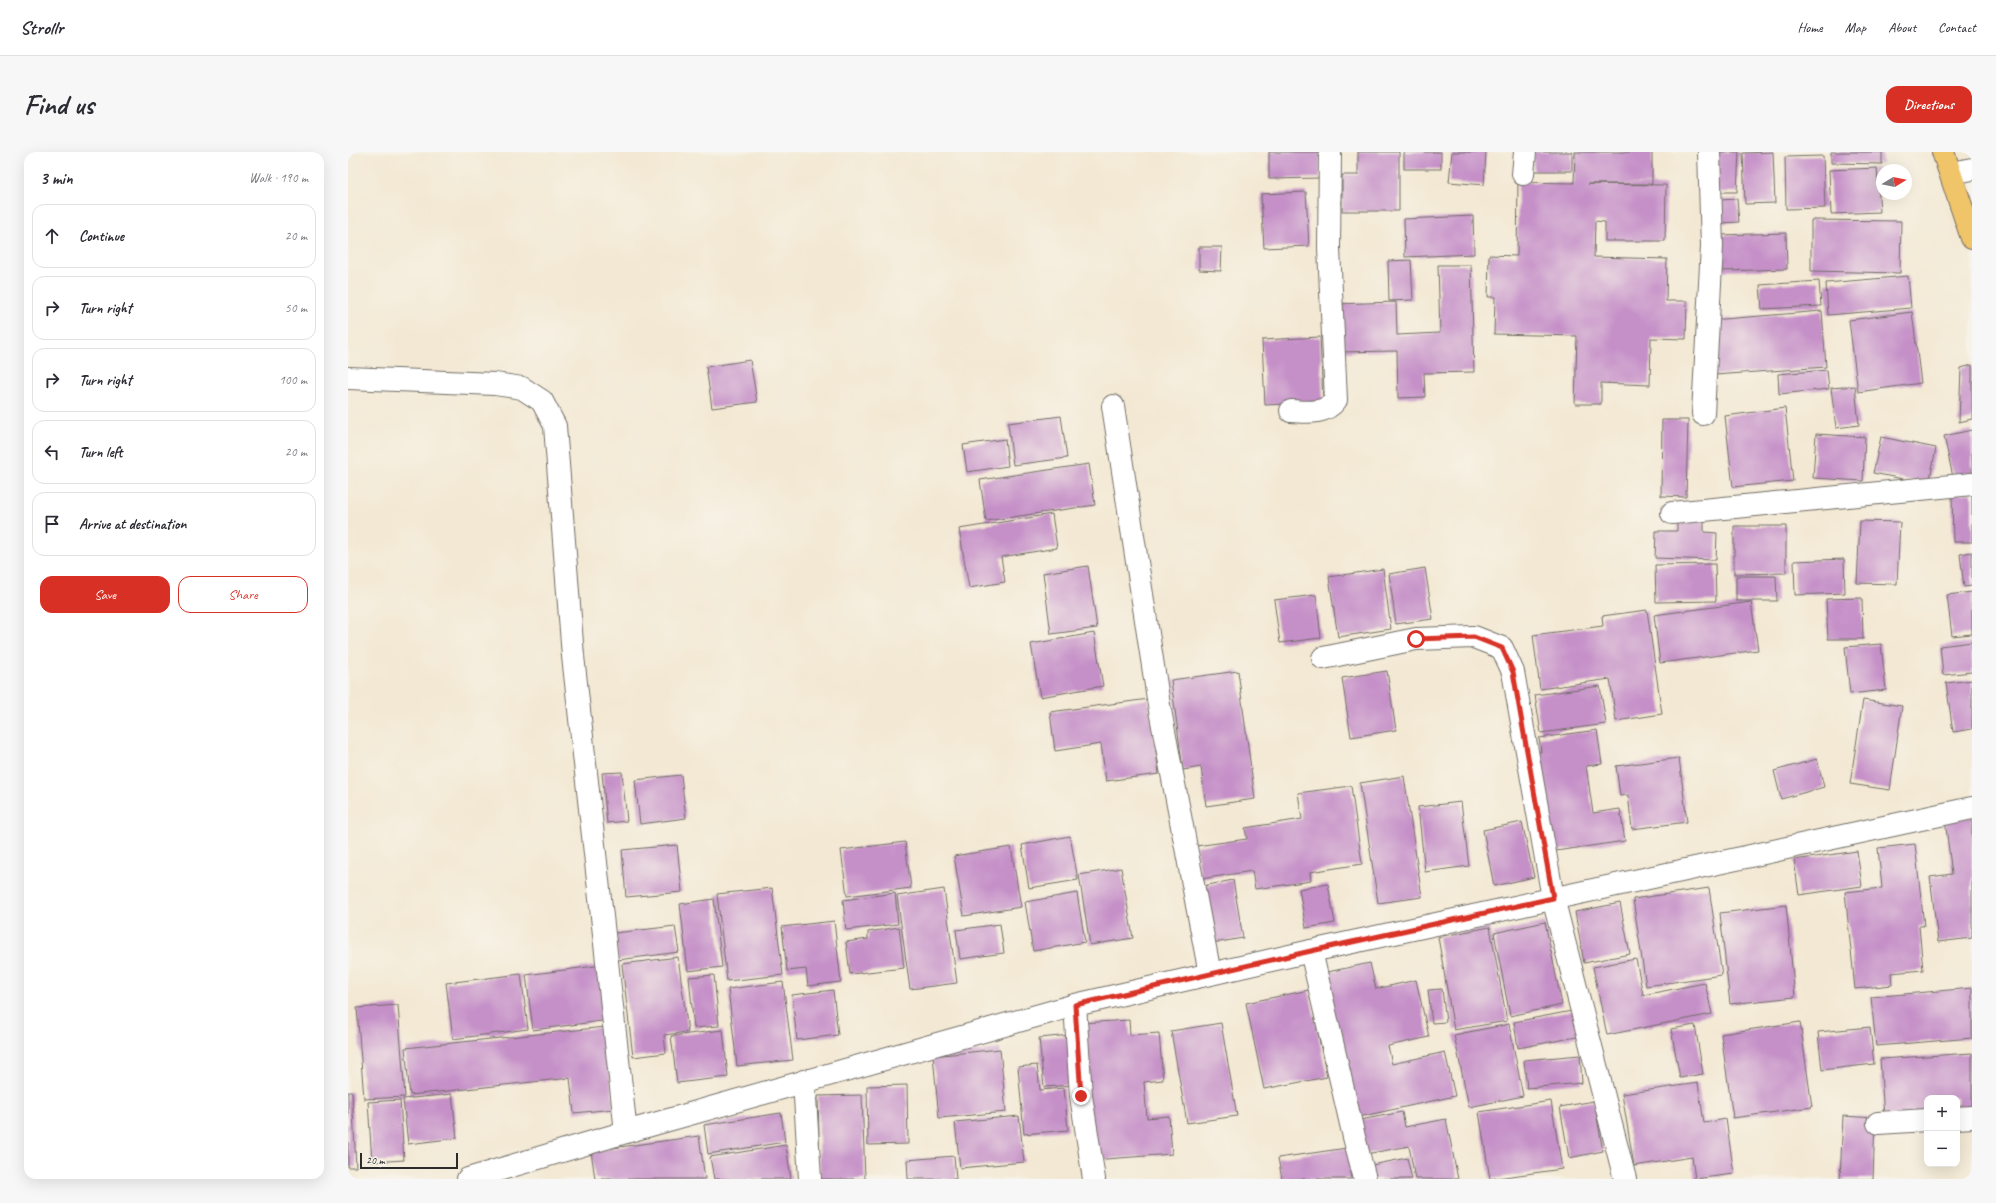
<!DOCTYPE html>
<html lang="en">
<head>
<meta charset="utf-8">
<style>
  :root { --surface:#fff; --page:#f7f7f7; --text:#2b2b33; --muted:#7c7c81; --line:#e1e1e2; --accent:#d93025 }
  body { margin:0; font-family:Caveat,sans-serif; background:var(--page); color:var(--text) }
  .controls { position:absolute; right:12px; bottom:12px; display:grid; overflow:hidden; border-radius:8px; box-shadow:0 4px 16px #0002 }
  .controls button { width:36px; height:36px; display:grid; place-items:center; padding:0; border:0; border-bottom:1px solid var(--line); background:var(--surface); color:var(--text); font:20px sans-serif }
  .compass { position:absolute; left:1528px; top:12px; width:36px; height:36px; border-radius:50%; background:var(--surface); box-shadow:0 4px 16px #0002; rotate:80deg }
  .scale { position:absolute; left:12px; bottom:10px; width:98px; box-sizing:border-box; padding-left:4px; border:2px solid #2b2b2b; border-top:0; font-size:11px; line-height:14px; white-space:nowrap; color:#2b2b2b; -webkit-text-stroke:3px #f7f3e8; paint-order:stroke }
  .stop { position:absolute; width:12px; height:12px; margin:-9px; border:3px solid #d93025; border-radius:50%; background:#fff }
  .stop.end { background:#d93025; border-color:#fff; box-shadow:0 1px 4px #0008 }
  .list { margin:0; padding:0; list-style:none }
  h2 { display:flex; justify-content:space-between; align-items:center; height:52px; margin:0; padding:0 16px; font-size:17px }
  h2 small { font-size:13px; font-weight:400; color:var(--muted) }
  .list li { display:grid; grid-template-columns:26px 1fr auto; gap:12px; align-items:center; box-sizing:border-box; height:64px; margin:0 8px 8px; padding:0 8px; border:1px solid var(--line); border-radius:12px }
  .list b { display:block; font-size:15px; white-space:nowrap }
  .list em { font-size:13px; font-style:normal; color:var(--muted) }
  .actions { display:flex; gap:8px; padding:12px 16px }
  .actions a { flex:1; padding:9px 0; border:1px solid var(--accent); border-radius:12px; text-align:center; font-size:14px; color:var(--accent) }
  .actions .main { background:var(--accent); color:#fff }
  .icon { flex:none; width:22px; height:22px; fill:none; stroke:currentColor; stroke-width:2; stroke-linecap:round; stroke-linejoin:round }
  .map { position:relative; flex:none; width:1624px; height:1027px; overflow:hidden; border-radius:12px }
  header { display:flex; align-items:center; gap:24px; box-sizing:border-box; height:56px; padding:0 20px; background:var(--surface); border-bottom:1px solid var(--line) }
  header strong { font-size:19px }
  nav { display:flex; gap:22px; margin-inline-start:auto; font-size:14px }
  .intro { display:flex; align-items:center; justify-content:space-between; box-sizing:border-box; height:96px; padding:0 24px }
  h1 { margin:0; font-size:28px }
  .button { padding:10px 18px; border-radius:12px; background:var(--accent); color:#fff; font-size:14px; font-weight:700 }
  main { display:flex; gap:24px; padding:0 24px }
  aside { flex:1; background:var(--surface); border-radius:12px; box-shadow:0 4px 16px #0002 }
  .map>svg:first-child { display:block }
</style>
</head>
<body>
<header>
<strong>Strollr</strong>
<nav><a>Home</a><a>Map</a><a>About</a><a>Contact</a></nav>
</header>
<div class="intro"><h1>Find us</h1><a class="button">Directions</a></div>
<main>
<aside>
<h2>3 min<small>Walk · 190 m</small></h2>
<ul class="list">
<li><svg class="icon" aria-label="ahead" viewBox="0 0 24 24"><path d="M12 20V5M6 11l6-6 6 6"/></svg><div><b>Continue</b></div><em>20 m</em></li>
<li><svg class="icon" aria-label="right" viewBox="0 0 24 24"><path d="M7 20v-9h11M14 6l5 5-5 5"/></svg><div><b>Turn right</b></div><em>50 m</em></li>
<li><svg class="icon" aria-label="right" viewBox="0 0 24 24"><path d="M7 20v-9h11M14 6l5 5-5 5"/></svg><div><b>Turn right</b></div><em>100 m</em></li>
<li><svg class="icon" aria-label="left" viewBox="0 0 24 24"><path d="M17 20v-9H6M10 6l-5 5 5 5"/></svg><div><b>Turn left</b></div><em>20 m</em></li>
<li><svg class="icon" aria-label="arrive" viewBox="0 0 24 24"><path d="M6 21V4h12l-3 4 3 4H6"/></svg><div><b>Arrive at destination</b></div></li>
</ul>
<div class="actions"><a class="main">Save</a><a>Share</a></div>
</aside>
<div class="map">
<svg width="1624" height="1027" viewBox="0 0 1624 1027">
  <rect width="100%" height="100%" fill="#f7f3e8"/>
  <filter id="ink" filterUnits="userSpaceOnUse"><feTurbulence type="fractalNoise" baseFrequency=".025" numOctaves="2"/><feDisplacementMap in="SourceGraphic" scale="8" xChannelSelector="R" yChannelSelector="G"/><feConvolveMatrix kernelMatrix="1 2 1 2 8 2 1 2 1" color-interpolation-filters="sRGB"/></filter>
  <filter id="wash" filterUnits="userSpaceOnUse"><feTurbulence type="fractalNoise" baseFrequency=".012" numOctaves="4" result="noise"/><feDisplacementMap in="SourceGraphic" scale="16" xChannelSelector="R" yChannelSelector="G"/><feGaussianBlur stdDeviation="0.9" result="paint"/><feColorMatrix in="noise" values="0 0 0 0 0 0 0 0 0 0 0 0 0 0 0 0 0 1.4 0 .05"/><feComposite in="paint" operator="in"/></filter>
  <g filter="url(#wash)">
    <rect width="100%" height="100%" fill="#f3e8d3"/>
    <g id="blocks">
      <g fill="#c58fc8">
        <path d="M 921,0 L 972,0 L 972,26 L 921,27 Z"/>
        <path d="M 1010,0 L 1051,0 L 1051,59 L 994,59 L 994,23 L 1010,23 Z"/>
        <rect x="1056" y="0" width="37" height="17"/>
        <path d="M 1104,0 L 1138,0 L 1136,33 L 1101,30 Z"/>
        <path d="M 1185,0 L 1224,0 L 1224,19 L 1186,19 Z"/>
        <path d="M 1227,0 L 1304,0 L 1304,32 L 1240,32 L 1318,33 L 1317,89 L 1257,89 L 1257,70 L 1247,69 L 1246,105 L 1319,107 L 1318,149 L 1339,149 L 1338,187 L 1303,186 L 1302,233 L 1253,231 L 1253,252 L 1227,252 L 1229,184 L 1146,182 L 1147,145 L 1140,145 L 1141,103 L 1169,104 L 1170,30 L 1226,31 Z"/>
        <path d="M 1365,0 L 1391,0 L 1389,40 L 1364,40 Z"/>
        <path d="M 1425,0 L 1427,51 L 1397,52 L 1395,1 Z"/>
        <path d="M 1483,0 L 1534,0 L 1534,12 L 1483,11 Z"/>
        <path d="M 1475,4 L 1477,56 L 1438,57 L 1437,5 Z"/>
        <path d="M 1529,16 L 1532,60 L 1483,62 L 1481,18 Z"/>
        <path d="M 958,40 L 961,94 L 916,96 L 913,42 Z"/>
        <path d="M 1389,47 L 1391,70 L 1373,71 L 1372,48 Z"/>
        <path d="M 1125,64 L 1126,102 L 1057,105 L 1056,67 Z"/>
        <path d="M 1463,68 L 1553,69 L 1552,121 L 1463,119 Z"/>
        <path d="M 1438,81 L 1439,117 L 1374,119 L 1373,83 Z"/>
        <path d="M 851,95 L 874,95 L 873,119 L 851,118 Z"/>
        <path d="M 1063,108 L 1065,148 L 1041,149 L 1040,109 Z"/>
        <path d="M 1090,113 L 1123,113 L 1126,220 L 1076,221 L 1077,245 L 1050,246 L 1049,199 L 988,200 L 987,152 L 1048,150 L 1049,183 L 1092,181 Z"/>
        <path d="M 1560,124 L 1563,156 L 1480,163 L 1478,131 Z"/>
        <path d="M 1471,129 L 1473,154 L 1414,157 L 1412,133 Z"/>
        <path d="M 1474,159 L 1478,215 L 1367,223 L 1363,168 Z"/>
        <path d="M 1564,160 L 1573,231 L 1510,240 L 1501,168 Z"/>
        <path d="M 972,185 L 975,250 L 917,253 L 914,188 Z"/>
        <path d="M 402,208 L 409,250 L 364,256 L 358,215 Z"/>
        <path d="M 1624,213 L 1624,267 L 1611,270 L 1613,216 Z"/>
        <path d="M 1479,218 L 1481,237 L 1431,242 L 1430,222 Z"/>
        <path d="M 1507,234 L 1511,273 L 1488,276 L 1483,236 Z"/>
        <path d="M 1437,256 L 1445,329 L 1385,335 L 1377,264 Z"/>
        <path d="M 713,264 L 719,306 L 665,313 L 660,271 Z"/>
        <path d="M 1314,268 L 1340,268 L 1338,345 L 1313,344 Z"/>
        <path d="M 1624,278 L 1624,321 L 1605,325 L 1596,284 Z"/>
        <path d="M 1468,282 L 1517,285 L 1515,329 L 1465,326 Z"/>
        <path d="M 1533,285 L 1588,296 L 1581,332 L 1525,321 Z"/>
        <path d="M 657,287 L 660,314 L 619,320 L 615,293 Z"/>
        <path d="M 741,312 L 747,353 L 638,369 L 632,328 Z"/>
        <path d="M 1624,341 L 1624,390 L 1605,390 L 1604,342 Z"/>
        <path d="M 704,362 L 709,396 L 653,405 L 657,430 L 621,436 L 611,377 Z"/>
        <path d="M 1329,367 L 1356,368 L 1356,380 L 1369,381 L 1368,408 L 1307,406 L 1308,379 L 1329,379 Z"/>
        <path d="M 1512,369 L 1552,370 L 1549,432 L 1509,431 Z"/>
        <path d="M 1386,374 L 1438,374 L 1438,421 L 1386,422 Z"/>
        <path d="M 1624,400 L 1624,434 L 1616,435 L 1612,402 Z"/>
        <path d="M 1496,407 L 1497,441 L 1447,443 L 1446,409 Z"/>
        <path d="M 1367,412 L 1368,449 L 1308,450 L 1307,413 Z"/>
        <path d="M 740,414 L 749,476 L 703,482 L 695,421 Z"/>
        <path d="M 1077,416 L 1085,467 L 1048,472 L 1041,422 Z"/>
        <path d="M 1035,417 L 1043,477 L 990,485 L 981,425 Z"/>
        <path d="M 1388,424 L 1428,424 L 1429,449 L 1388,449 Z"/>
        <path d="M 1624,440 L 1624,482 L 1604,484 L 1599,443 Z"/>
        <path d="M 968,443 L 973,486 L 932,491 L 926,448 Z"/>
        <path d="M 1514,446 L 1515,487 L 1480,487 L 1478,447 Z"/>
        <path d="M 1403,450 L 1410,498 L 1312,511 L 1306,463 Z"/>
        <path d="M 1299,458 L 1314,562 L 1268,569 L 1262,527 L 1192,537 L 1185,483 L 1255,474 L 1254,464 Z"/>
        <path d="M 746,481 L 755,534 L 692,545 L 683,492 Z"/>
        <path d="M 1624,490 L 1624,520 L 1595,523 L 1592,494 Z"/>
        <path d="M 1533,492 L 1538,538 L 1502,542 L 1497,495 Z"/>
        <path d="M 890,519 L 907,647 L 858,654 L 853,615 L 835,618 L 823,528 Z"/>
        <path d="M 1039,519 L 1048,578 L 1003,585 L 994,526 Z"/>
        <path d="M 1624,528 L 1624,577 L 1605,580 L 1598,531 Z"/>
        <path d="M 1252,534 L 1258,572 L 1193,581 L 1187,543 Z"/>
        <path d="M 801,547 L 811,622 L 758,629 L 753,592 L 707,599 L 702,560 Z"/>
        <path d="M 1515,548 L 1554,554 L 1542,638 L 1502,632 Z"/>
        <path d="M 1249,578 L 1254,612 L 1238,614 L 1245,661 L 1272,657 L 1277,689 L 1201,700 L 1187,600 L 1193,600 L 1191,586 Z"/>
        <path d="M 1331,606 L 1339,670 L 1284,677 L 1280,643 L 1272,644 L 1268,614 Z"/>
        <path d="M 1469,607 L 1476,635 L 1433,647 L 1426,619 Z"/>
        <path d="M 274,620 L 279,669 L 259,671 L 254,621 Z"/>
        <path d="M 333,623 L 338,666 L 292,672 L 287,628 Z"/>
        <path d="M 1056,624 L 1074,745 L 1030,751 L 1012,631 Z"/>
        <path d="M 1003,634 L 1014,712 L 962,720 L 963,729 L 907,737 L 904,719 L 853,727 L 848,694 L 899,687 L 897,676 L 954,667 L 950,641 Z"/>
        <path d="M 1113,650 L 1121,714 L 1077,720 L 1070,655 Z"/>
        <path d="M 1624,665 L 1624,786 L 1590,790 L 1582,725 L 1604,722 L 1597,668 Z"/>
        <path d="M 1174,670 L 1186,725 L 1146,734 L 1135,678 Z"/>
        <path d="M 722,684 L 730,728 L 681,736 L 674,693 Z"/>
        <path d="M 557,690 L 563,736 L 499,744 L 493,698 Z"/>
        <path d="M 1567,692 L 1576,774 L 1571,774 L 1575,818 L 1543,821 L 1544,833 L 1507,837 L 1497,740 L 1534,736 L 1530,696 Z"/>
        <path d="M 329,693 L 334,740 L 278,745 L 274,698 Z"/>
        <path d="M 663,695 L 673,755 L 616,764 L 606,704 Z"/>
        <path d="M 1509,699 L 1514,734 L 1451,743 L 1446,708 Z"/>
        <path d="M 773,716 L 785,786 L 742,793 L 731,723 Z"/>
        <path d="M 885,728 L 895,786 L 860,792 L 850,735 Z"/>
        <path d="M 980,732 L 987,771 L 958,776 L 951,737 Z"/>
        <path d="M 424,736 L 435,823 L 379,829 L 369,742 Z"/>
        <path d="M 1361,736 L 1374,823 L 1298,834 L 1285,747 Z"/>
        <path d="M 596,737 L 609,831 L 562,837 L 549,744 Z"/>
        <path d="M 547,741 L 550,772 L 498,778 L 495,748 Z"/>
        <path d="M 729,741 L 737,790 L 685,799 L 677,750 Z"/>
        <path d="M 366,747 L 374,815 L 340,819 L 332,752 Z"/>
        <path d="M 1272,751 L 1282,802 L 1236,811 L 1227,760 Z"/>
        <path d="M 1438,753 L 1447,845 L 1382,852 L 1372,761 Z"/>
        <path d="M 486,769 L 493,830 L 460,834 L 458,817 L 439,819 L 434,775 Z"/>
        <path d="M 1197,770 L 1214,853 L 1162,864 L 1146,781 Z"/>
        <path d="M 652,772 L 656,801 L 612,807 L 608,778 Z"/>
        <path d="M 327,774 L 331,800 L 270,808 L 267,781 Z"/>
        <path d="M 551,775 L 556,816 L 502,822 L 498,790 L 520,787 L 520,780 Z"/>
        <path d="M 1142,775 L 1159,869 L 1106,878 L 1090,785 Z"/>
        <path d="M 330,805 L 340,880 L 316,883 L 318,901 L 285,905 L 274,812 Z"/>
        <path d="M 1288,807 L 1295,843 L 1357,831 L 1364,862 L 1259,883 L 1245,815 Z"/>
        <path d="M 1022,811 L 1028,837 L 1068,828 L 1081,885 L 1040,894 L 1044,912 L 1097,900 L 1107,944 L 1006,966 L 975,821 Z"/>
        <path d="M 255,813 L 261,868 L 185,878 L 178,823 Z"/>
        <path d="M 173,822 L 180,877 L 105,887 L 98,831 Z"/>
        <path d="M 366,823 L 371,874 L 346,876 L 341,825 Z"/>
        <path d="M 435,830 L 445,908 L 389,914 L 380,837 Z"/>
        <path d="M 1624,836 L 1624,886 L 1528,894 L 1523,845 Z"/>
        <path d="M 1094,837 L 1098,870 L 1084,871 L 1080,838 Z"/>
        <path d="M 485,838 L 490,883 L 449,888 L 444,843 Z"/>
        <path d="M 961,838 L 979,925 L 916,937 L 898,851 Z"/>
        <path d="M 50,853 L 57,945 L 16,947 L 9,856 Z"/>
        <path d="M 1229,858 L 1234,884 L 1170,896 L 1166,870 Z"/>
        <path d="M 781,868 L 782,883 L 811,881 L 815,928 L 796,930 L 799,966 L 821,964 L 824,1002 L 745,1008 L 733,871 Z"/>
        <path d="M 1452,870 L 1464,955 L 1385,966 L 1373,882 Z"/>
        <path d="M 873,871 L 889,964 L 839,971 L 823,879 Z"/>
        <path d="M 1161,872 L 1175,944 L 1121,955 L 1106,883 Z"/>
        <path d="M 1347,873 L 1355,922 L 1332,926 L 1323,877 Z"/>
        <path d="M 257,875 L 266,957 L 226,961 L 222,926 L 62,943 L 57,896 Z"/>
        <path d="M 1522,875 L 1526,912 L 1474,918 L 1470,880 Z"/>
        <path d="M 375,878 L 380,925 L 329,931 L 323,884 Z"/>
        <path d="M 723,883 L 728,933 L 696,935 L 691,886 Z"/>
        <path d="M 652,897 L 658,960 L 591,966 L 585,904 Z"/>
        <path d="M 1624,901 L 1624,959 L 1609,960 L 1609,946 L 1579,946 L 1579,962 L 1536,965 L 1532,907 Z"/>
        <path d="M 1232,903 L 1234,931 L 1179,936 L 1176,908 Z"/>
        <path d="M 689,913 L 692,938 L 716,936 L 720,978 L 676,982 L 670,915 Z"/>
        <path d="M 1350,931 L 1356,971 L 1378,967 L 1386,1022 L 1347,1027 L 1344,1005 L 1286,1014 L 1274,942 Z"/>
        <path d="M 559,933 L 560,992 L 520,993 L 519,934 Z"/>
        <path d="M 0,940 L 4,940 L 8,1015 L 0,1015 Z"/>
        <path d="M 104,942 L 109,986 L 60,992 L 55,947 Z"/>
        <path d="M 514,943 L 517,1027 L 472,1027 L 470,944 Z"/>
        <path d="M 52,948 L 56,1008 L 24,1010 L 20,950 Z"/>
        <path d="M 1203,949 L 1214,1017 L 1142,1027 L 1131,960 Z"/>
        <path d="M 1246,949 L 1255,999 L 1221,1006 L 1212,955 Z"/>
        <path d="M 1054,960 L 1057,975 L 1098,967 L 1110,1027 L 1067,1027 L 1061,994 L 1013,1003 L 1007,969 Z"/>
        <path d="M 433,961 L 437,990 L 360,1002 L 356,973 Z"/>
        <path d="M 671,964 L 676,1010 L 612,1016 L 607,970 Z"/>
        <path d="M 1495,964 L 1527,966 L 1525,1027 L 1492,1027 Z"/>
        <path d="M 351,984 L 357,1027 L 247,1027 L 243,999 Z"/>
        <path d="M 438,993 L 443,1027 L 366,1027 L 362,1005 Z"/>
        <path d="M 999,996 L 1004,1027 L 934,1027 L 930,1006 Z"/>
        <path d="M 606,1004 L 608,1027 L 560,1027 L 559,1008 Z"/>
        <path d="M 1059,1006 L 1064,1027 L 1022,1027 L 1019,1014 Z"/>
      </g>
    </g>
  </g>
  <g filter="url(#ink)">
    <use href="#blocks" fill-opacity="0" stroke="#716d66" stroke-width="1"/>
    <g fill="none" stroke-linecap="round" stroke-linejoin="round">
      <g stroke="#716d66" stroke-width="24">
        <g id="minor">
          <path d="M 1603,21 L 1624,17"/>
          <path d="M 1175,22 L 1177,0"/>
          <path d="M 0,226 L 147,232 L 174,236 L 194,249 L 207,274 L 225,504 L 278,980"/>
          <path d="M 765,254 L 811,553 L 862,822"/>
          <path d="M 943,259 C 958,260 977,263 988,248 L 981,96 L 982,0"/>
          <path d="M 1355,262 L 1364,94 L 1361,0"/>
          <path d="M 1324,361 L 1624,332"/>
          <path d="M 975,506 L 1068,487 L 1126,485 L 1154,496 L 1165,520 L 1205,746 L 1277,1027"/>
          <path d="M 963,799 L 1006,985 L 1017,1027"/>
          <path d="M 727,853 L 733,944 L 746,1027"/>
          <path d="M 456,929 L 462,1027"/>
          <path d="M 1609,966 L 1624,965"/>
          <path d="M 1530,971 L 1579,968"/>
          <path d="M 120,1027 L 278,980 L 727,853 L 963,799 L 1624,656"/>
        </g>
      </g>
      <g stroke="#716d66" stroke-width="24">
        <path id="major" d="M 1595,0 L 1624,86"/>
      </g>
      <use href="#minor" stroke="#fff" stroke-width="22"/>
      <use href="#major" stroke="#f0c469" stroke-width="22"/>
    </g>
  </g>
  <g fill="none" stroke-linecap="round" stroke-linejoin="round" filter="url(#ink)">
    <path stroke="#d93025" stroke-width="5" d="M 733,944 L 727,853 L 963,799 L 1205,746 L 1165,520 L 1154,496 L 1126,485 L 1068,487"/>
  </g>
</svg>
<div class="controls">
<button>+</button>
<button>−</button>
</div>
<svg class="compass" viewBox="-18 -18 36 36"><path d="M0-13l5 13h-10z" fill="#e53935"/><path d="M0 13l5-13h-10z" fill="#7c7c81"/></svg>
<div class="scale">20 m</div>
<div class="stop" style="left:1068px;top:487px"></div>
<div class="stop end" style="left:733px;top:944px"></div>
</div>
</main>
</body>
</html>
